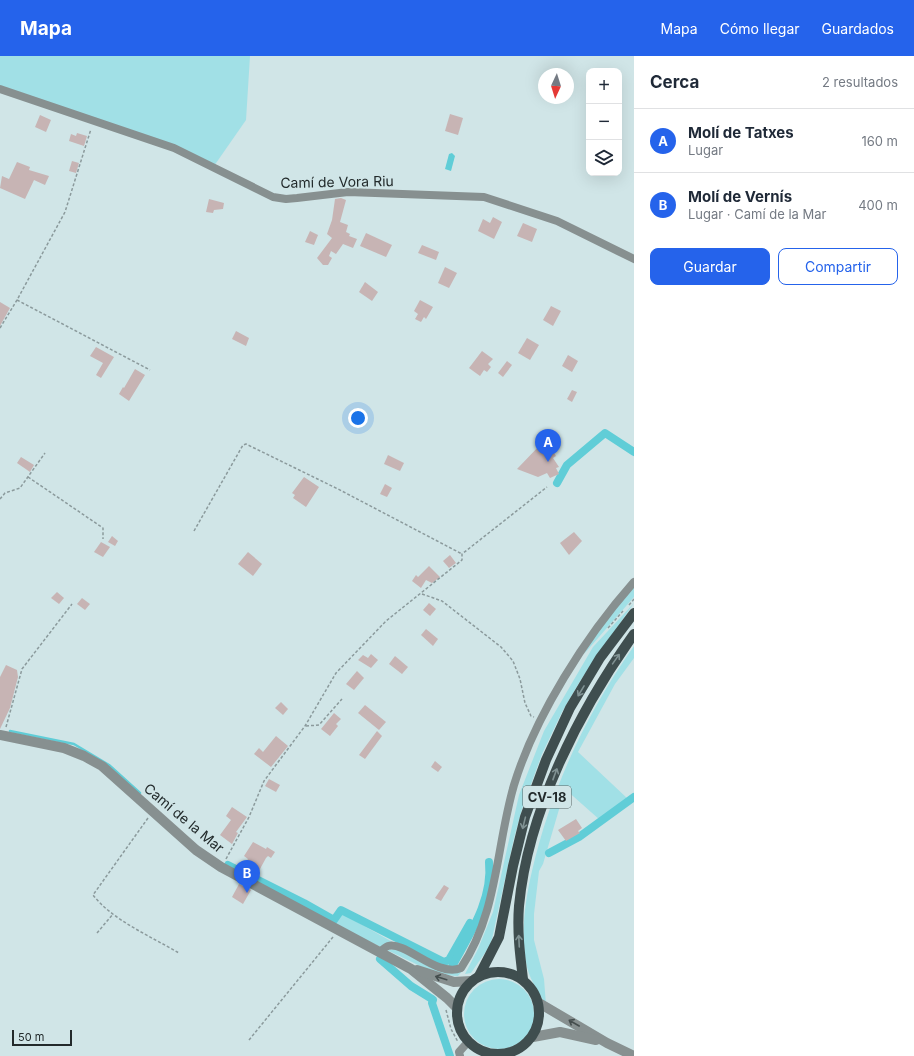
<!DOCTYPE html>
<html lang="es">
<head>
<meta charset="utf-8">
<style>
  :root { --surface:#fff; --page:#f2f2f3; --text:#1f2937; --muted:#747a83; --line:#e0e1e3; --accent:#2563eb }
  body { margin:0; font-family:Inter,sans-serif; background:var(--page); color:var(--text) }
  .controls { position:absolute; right:12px; top:12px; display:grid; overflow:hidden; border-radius:8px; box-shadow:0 4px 16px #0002 }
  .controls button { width:36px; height:36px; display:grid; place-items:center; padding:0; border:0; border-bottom:1px solid var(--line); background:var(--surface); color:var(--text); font:20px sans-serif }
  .compass { position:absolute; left:538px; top:12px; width:36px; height:36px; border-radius:50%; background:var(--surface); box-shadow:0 4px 16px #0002; rotate:184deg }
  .scale { position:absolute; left:12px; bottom:10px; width:60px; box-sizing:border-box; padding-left:4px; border:2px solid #222a2b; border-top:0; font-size:11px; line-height:14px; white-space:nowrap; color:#222a2b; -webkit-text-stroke:3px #d0e5e7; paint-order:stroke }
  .you { position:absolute; left:358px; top:362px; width:14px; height:14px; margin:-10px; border:3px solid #fff; border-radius:50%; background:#1a73e8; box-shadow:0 0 0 6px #1a73e833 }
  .badge { display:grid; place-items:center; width:26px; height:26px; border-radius:50%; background:var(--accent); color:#fff; font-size:13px; font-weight:700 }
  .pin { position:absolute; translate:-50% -33px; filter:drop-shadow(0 1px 2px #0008) }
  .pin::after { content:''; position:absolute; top:21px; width:14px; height:12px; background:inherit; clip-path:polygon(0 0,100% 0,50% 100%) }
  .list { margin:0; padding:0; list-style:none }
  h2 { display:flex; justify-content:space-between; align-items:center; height:52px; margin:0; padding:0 16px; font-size:17px }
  h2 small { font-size:13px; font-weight:400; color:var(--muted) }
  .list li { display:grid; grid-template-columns:26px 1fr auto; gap:12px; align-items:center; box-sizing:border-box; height:64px; padding:0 16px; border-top:1px solid var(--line) }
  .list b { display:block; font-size:15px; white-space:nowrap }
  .list p { margin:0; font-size:13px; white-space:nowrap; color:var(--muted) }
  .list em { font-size:13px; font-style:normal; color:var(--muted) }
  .actions { display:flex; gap:8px; padding:12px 16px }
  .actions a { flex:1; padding:9px 0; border:1px solid var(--accent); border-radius:8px; text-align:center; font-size:14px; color:var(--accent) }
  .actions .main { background:var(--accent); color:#fff }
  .icon { flex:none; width:22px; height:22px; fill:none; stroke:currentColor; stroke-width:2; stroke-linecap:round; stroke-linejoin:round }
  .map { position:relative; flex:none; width:634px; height:1000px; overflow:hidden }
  header { display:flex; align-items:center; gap:24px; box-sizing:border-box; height:56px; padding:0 20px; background:var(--accent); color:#fff }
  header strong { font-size:19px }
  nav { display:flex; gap:22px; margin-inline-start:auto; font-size:14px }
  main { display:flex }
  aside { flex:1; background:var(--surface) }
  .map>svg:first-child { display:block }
</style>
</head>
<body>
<header>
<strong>Mapa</strong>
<nav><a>Mapa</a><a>Cómo llegar</a><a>Guardados</a></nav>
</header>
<main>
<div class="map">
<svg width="634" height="1000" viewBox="0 0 634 1000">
  <rect width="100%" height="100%" fill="#d0e5e7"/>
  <g fill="#a1e0e6">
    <path d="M 0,0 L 250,0 L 246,64 L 214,110 L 0,31 Z"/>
    <path d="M 634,531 L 634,541 L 584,598 L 597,575 Z"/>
    <path d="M 634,547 L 580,625 L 562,656 L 542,698 L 522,753 L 514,782 L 492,883 L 489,891 L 471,917 L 465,918 L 478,893 L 493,856 L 519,739 L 544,675 L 593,591 Z"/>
    <path d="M 634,590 L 634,602 L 615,628 L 578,696 L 628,743 L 600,764 L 565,733 L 543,808 L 539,815 L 534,858 L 534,884 L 544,923 L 546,949 C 539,937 530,924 527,911 C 520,880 525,845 532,815 C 551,733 586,658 634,590 Z"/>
    <path d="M 341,857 L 396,888 L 381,891 L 334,869 Z"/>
    <path d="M 396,893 L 462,915 L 458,920 C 433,919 409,904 387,894 Z"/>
    <circle cx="499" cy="958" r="35"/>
  </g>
  <path fill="#60cdd7" d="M 452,97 L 455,100 L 451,115 L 445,113 L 449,98 Z"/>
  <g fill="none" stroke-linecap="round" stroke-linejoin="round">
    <path stroke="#60cdd7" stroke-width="2.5" d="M 10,675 L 74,688 L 109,709 L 140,737"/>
    <g stroke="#60cdd7" stroke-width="8">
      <path d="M 557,427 L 567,409 L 605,377 L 634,396"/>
      <path d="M 549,797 L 579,781 L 634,741"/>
      <path d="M 228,809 L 304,847 L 334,864 L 341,854 L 444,906 L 449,904 L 470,867"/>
      <path d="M 380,903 L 411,930 L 432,943"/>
      <path d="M 452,911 C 469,879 493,844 489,806"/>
      <path d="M 433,944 L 432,947 L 450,1000"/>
    </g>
  </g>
  <g fill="#c7b4b4">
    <path d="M 450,58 L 463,62 L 458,79 L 445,75 Z"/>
    <path d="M 40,59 L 51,64 L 46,76 L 35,71 Z"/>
    <path d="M 77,77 L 87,80 L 84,90 L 69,85 L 71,78 L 76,80 Z"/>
    <path d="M 72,105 L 79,107 L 76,117 L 69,115 Z"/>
    <path d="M 17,106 L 30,111 L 29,114 L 49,120 L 45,129 L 34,124 L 25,143 L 0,132 L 2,120 L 9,123 Z"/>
    <path d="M 341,142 L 346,144 L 340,166 L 348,169 L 346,176 L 350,178 L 349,180 L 357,183 L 353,192 L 343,188 L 336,198 L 331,195 L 329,200 L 332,202 L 328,209 L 323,209 L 317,202 L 332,182 L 327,178 L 332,164 L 335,143 Z"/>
    <path d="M 209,143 L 224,147 L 223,153 L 214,154 L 213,157 L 206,156 Z"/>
    <path d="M 493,161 L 502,166 L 494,183 L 478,175 L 483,163 L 490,167 Z"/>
    <path d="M 523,167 L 537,173 L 532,186 L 517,180 Z"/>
    <path d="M 310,175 L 318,179 L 314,189 L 305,186 Z"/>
    <path d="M 366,177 L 392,189 L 386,201 L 360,190 Z"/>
    <path d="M 422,189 L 439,196 L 436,204 L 418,197 Z"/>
    <path d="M 445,211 L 457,217 L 449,232 L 438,227 Z"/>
    <path d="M 365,226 L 378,236 L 372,245 L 359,236 Z"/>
    <path d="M 420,244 L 433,251 L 426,263 L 424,261 L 421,266 L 415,263 L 418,258 L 414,255 Z"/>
    <path d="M 0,246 L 10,252 L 0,270 Z"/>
    <path d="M 551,250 L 561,255 L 553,270 L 543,264 Z"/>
    <path d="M 236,275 L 249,282 L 246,290 L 232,283 Z"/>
    <path d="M 527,282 L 539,289 L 530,304 L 518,297 Z"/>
    <path d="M 96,291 L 114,301 L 101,322 L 96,319 L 103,307 L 90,300 Z"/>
    <path d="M 482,295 L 493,303 L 488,308 L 491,311 L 487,316 L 484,314 L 480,320 L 469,312 Z"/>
    <path d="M 568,299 L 578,305 L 572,316 L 562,310 Z"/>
    <path d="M 507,305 L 512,309 L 503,321 L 498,317 Z"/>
    <path d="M 135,313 L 145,319 L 129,345 L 119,338 L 123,331 L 124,332 Z"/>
    <path d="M 572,334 L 577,336 L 572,346 L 567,343 Z"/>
    <path d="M 541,388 L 547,395 L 551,392 L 556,400 L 553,402 L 559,411 L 556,412 L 559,418 L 550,422 L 547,417 L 538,421 L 517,413 Z"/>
    <path d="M 388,399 L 404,407 L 400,415 L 384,408 Z"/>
    <path d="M 21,401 L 34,409 L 30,416 L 17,407 Z"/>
    <path d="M 304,421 L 319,431 L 306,451 L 293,442 L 295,439 L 292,437 Z"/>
    <path d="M 385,428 L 392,432 L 387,441 L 380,438 Z"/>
    <path d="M 574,476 L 582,485 L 569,499 L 560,487 Z"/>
    <path d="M 112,480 L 118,485 L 115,490 L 108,486 Z"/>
    <path d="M 101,486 L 110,491 L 103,501 L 94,496 Z"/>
    <path d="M 248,496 L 262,508 L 253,520 L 238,508 Z"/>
    <path d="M 450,499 L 456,507 L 449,512 L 443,505 Z"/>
    <path d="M 429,510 L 440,521 L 432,527 L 426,524 L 421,532 L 412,525 L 416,519 L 418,521 Z"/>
    <path d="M 57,536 L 64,542 L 59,548 L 51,542 Z"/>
    <path d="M 82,542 L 90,548 L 85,554 L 77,548 Z"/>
    <path d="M 429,547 L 436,553 L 430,560 L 423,554 Z"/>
    <path d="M 426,573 L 438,583 L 433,590 L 421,579 Z"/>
    <path d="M 371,598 L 378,604 L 371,612 L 358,604 L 363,599 L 368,602 Z"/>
    <path d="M 395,600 L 408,611 L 402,618 L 389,608 Z"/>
    <path d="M 6,609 L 17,614 L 18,621 L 10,652 L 0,673 L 0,621 Z"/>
    <path d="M 357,615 L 364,622 L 354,634 L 346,628 Z"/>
    <path d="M 281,646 L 288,653 L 283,659 L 275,652 Z"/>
    <path d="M 365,649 L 386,666 L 379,674 L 358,657 Z"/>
    <path d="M 334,657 L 341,663 L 336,668 L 338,670 L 330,680 L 321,673 Z"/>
    <path d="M 377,675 L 382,680 L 365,703 L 359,699 Z"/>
    <path d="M 276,680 L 288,690 L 271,711 L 254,698 L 259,692 L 263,696 Z"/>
    <path d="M 435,705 L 442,711 L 438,716 L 431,711 Z"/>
    <path d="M 269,723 L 280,729 L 276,736 L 265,730 Z"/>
    <path d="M 232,751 L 247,761 L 236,776 L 238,777 L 232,788 L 220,779 L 231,764 L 226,760 Z"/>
    <path d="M 576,763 L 582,772 L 578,775 L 580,777 L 566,785 L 558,774 Z"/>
    <path d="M 253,786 L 266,793 L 267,791 L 275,796 L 271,802 L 268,800 L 266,802 L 255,822 L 242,813 L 248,803 L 244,800 Z"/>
    <path d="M 239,828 L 251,834 L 243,848 L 232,841 Z"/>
    <path d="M 444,829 L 449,832 L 441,845 L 435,842 Z"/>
  </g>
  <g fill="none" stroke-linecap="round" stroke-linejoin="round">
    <g stroke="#8b9a9c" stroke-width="1.5" stroke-dasharray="3 2" stroke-linecap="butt">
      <path d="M 17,244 L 150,314"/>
      <path d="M 0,272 L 17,244 L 65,156 L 91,73"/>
      <path d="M 28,421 L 103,472 L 103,483"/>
      <path d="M 0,443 L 5,437 L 20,432 L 45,397"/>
      <path d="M 194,475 L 243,389 L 246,388 L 338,433 L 462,498"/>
      <path d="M 422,538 L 442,545 L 501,591 L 513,605 L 520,623 L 525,647 L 531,660 L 534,661"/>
      <path d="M 629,549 L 634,543"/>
      <path d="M 608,572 L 623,555"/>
      <path d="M 306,670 L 319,669 L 342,643"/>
      <path d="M 6,671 L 22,613 L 72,548"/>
      <path d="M 148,762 L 93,839 C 112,864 152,881 179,897"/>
      <path d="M 226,803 L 249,761 L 264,725 L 305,670 L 336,617 L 386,565 L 462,504 L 462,498 L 547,431"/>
      <path d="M 97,877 L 113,858"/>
      <path d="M 446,954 L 451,973 L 458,986"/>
      <path d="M 249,984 L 333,881"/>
    </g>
    <g stroke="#879090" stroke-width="8">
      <path d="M 0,33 L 174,92 L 273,141 L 286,143 L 297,142 L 348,136 L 484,141 L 557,165 L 634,203"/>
      <path d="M 380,896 C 382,894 385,891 388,890 C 406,885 437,922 461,912 C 498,857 496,790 514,729 C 535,660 586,580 634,526"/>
      <path d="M 460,1000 L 459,996 L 468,986"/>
    </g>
    <g stroke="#879090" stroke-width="10">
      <path d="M 0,679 L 64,692 L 84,700 L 102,710 L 196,794 L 221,811 L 411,913 L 447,942 L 457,952"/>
      <path d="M 417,914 L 454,926 L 471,925"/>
      <path d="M 539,947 L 607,987 L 634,1000"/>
      <path d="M 533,981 L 560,976 L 596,984"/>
    </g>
    <g stroke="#3f4e4f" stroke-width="10">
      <circle cx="498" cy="957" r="41"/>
      <path d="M 479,920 L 499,881 L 513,810 L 525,761 L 546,704 L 570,652 L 600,602 L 634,557"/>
      <path d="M 523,923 C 520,899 517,875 519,850 C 528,755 579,655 634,578"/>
    </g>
  </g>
  <defs><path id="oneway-shaft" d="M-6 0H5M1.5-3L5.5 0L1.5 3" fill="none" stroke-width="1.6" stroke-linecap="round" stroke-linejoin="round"/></defs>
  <g stroke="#809293">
    <use href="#oneway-shaft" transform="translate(616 603) rotate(-55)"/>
    <use href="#oneway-shaft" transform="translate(581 635) rotate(121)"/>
    <use href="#oneway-shaft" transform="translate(555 718) rotate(-70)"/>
    <use href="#oneway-shaft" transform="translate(524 767) rotate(104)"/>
    <use href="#oneway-shaft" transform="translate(519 885) rotate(-93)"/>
  </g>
  <g stroke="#454e4e">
    <use href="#oneway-shaft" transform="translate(441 922) rotate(-163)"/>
    <use href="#oneway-shaft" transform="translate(574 967) rotate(-150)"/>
  </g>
  <g text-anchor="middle" stroke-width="3.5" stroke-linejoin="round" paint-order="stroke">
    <rect fill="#d0e5e7" stroke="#566263" stroke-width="1" x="523" y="730" width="48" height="22" rx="3"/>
    <g font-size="13" font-weight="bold" fill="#222a2b">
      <text x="547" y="746">CV-18</text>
    </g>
    <g font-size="14" fill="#222a2b" stroke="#d0e5e7">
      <text transform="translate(337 126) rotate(-1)" y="5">Camí de Vora Riu</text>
      <text transform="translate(184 762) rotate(40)" y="5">Camí de la Mar</text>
    </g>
  </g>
</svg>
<div class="controls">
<button>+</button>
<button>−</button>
<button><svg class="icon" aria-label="layers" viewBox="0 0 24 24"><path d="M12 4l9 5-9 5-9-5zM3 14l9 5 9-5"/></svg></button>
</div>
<svg class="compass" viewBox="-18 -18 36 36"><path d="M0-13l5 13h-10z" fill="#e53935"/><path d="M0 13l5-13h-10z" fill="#747a83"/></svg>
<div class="scale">50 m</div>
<div class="you"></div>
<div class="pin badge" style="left:548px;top:406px">A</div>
<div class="pin badge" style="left:247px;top:837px">B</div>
</div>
<aside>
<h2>Cerca<small>2 resultados</small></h2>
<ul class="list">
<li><span class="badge">A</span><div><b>Molí de Tatxes</b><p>Lugar</p></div><em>160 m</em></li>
<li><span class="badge">B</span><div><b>Molí de Vernís</b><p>Lugar · Camí de la Mar</p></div><em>400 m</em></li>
</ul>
<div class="actions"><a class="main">Guardar</a><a>Compartir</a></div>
</aside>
</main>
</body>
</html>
